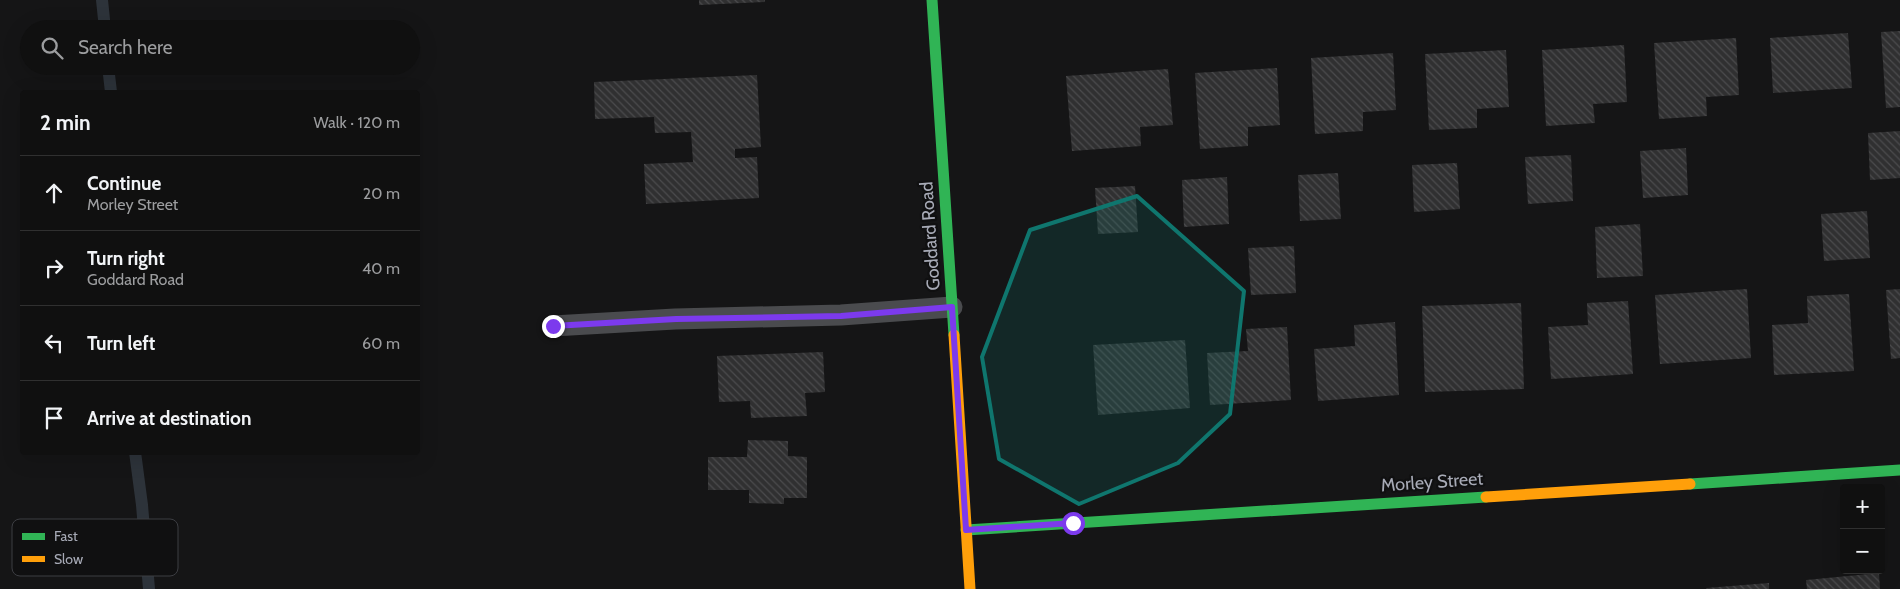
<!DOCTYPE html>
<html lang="en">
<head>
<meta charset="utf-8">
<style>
  :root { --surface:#101010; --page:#1e1e1e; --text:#f1f3f6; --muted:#9c9d9f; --line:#303030 }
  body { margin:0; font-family:Cabin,sans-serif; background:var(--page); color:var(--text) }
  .controls { position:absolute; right:15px; bottom:15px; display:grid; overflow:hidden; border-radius:5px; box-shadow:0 5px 20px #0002 }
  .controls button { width:45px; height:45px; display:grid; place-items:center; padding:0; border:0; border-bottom:1px solid var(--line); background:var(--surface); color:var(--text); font:25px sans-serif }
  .stop { position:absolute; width:15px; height:15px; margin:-11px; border:4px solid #7c3aed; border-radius:50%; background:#fff }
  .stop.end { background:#7c3aed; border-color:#fff; box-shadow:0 1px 5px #0008 }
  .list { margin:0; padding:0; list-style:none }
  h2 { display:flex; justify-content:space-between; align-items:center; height:65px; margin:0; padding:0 20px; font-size:21px }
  h2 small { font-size:16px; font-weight:400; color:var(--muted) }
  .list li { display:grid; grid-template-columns:32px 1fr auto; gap:15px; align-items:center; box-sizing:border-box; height:75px; padding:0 20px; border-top:1px solid var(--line) }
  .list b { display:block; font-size:19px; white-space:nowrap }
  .list p { margin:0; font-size:16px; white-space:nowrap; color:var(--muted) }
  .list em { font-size:16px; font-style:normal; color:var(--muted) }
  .icon { flex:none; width:28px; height:28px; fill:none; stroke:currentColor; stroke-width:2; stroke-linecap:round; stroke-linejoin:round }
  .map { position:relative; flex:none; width:1900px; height:589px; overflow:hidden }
  .search { position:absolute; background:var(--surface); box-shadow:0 5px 20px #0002; left:20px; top:20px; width:400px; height:55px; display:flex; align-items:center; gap:12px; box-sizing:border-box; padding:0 18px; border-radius:28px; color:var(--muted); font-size:19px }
  .panel { position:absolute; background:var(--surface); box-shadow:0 5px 20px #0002; left:20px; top:90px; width:400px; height:365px; border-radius:5px }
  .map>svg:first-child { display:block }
</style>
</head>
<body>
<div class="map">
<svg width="1900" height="589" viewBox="0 0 1900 589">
  <defs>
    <pattern id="building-back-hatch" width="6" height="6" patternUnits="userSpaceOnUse" patternTransform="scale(1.25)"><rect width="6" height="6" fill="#303031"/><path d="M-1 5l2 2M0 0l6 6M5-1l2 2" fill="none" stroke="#4b4b4d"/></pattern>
  </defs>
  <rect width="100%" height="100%" fill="#151516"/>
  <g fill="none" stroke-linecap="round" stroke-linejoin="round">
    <g stroke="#2d333a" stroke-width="12">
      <path d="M 102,0 L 105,29"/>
      <path d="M 108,66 L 111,92"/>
      <path d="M 135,452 L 142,505 L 149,589"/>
    </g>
  </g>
  <g fill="url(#building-back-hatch)">
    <path d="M 699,0 L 765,0 L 765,2 L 699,5 Z"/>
    <path d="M 1900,31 L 1900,107 L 1886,108 L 1881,32 Z"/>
    <path d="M 1848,33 L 1852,88 L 1773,93 L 1770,38 Z"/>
    <path d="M 1736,38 L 1739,95 L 1706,97 L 1707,116 L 1659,119 L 1654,43 Z"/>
    <path d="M 1624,45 L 1627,102 L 1593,104 L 1595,123 L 1546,126 L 1542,50 Z"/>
    <path d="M 1506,50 L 1509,107 L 1477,109 L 1477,128 L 1429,130 L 1425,54 Z"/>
    <path d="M 1393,53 L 1396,110 L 1363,112 L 1363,131 L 1315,134 L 1311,58 Z"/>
    <path d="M 1277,68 L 1280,125 L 1248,127 L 1248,146 L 1200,149 L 1195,73 Z"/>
    <path d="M 1168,69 L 1173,125 L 1140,127 L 1141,146 L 1072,151 L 1066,76 Z"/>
    <path d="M 757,75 L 761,147 L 735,149 L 735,158 L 757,157 L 759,198 L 646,204 L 644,164 L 693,162 L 691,132 L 655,133 L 654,117 L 595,119 L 594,82 Z"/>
    <path d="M 1900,131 L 1900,178 L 1870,180 L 1868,133 Z"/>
    <path d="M 1686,148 L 1688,195 L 1643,198 L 1640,151 Z"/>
    <path d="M 1571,155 L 1573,201 L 1528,204 L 1525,157 Z"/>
    <path d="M 1457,163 L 1460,209 L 1414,212 L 1412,165 Z"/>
    <path d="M 1338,173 L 1341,219 L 1300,221 L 1298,175 Z"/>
    <path d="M 1227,177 L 1229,224 L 1184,227 L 1182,180 Z"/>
    <path d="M 1135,186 L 1138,232 L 1098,234 L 1095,188 Z"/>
    <path d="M 1867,211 L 1870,258 L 1824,261 L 1821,214 Z"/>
    <path d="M 1640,224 L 1643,276 L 1597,278 L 1595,227 Z"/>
    <path d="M 1294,246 L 1296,293 L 1251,295 L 1248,248 Z"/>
    <path d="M 1747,289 L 1751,358 L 1660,364 L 1655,295 Z"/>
    <path d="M 1900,289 L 1900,358 L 1891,359 L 1886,290 Z"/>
    <path d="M 1849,294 L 1854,371 L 1774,375 L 1772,325 L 1808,323 L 1807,296 Z"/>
    <path d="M 1628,301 L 1633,374 L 1551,379 L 1548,327 L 1588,325 L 1587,303 Z"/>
    <path d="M 1521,303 L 1524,389 L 1425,392 L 1422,306 Z"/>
    <path d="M 1395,322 L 1399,395 L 1318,401 L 1314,349 L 1355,346 L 1354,325 Z"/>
    <path d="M 1287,327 L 1291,400 L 1210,405 L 1207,353 L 1248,351 L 1246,329 Z"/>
    <path d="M 1185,340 L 1190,408 L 1098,415 L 1093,345 Z"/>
    <path d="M 823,352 L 825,392 L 805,393 L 807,416 L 751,418 L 750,401 L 719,402 L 717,356 Z"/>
    <path d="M 748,440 L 788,441 L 788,456 L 807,457 L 807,498 L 784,498 L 784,504 L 749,503 L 749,490 L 708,490 L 708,457 L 747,457 Z"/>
    <path d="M 1879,573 L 1880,589 L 1807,589 L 1806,580 Z"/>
    <path d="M 1769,583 L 1769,589 L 1707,589 L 1706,588 Z"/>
  </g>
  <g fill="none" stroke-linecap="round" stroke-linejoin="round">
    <path stroke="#4a4b4e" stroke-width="21" d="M 553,326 L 675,319 L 841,315 L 952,307"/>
    <g stroke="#30b455" stroke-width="11">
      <path d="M 932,0 L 954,335"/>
      <path d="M 1690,484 L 1900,470"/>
      <path d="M 966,530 L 1486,497"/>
    </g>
    <g stroke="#ff9f0a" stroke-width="11">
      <path d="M 954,335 L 970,589"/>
      <path d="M 1486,497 L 1690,484"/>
    </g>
  </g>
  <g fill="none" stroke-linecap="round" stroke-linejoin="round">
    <path stroke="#7c3aed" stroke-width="6" d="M 553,326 L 676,319 L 841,316 L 952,307 L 966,530 L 1073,523"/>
  </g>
  <path fill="#0f766e" fill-opacity="0.2" stroke="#0f766e" stroke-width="4" stroke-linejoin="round" d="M 1137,196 L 1244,291 L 1230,414 L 1178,463 L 1079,504 L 999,459 L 982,357 L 1030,230 Z"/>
  <g text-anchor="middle" stroke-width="4.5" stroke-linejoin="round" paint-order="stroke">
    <g font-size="18" fill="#a7aab6" stroke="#101011">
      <text transform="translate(930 236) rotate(-94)" y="6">Goddard Road</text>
      <text transform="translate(1432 482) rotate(-4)" y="6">Morley Street</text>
    </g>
  </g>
  <rect x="12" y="519" width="166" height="57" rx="8" fill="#101011" stroke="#3d3e43" stroke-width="1"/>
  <rect x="22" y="533" width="23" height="7" fill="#30b455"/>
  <rect x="22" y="556" width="23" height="6" fill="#ff9f0a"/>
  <g font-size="14" fill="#a7aab6">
    <text x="54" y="541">Fast</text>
    <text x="54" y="564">Slow</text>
  </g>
</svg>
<div class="controls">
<button>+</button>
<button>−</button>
</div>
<div class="stop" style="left:1073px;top:523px"></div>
<div class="stop end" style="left:553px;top:326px"></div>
<div class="search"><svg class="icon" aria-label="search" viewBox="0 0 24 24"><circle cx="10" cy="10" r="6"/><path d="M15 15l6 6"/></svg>Search here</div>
<section class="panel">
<h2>2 min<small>Walk · 120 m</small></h2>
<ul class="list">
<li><svg class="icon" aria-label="ahead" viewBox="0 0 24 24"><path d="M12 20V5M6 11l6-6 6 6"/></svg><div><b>Continue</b><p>Morley Street</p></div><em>20 m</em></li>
<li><svg class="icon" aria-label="right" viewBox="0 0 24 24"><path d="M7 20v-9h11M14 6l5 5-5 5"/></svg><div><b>Turn right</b><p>Goddard Road</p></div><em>40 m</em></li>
<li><svg class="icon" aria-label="left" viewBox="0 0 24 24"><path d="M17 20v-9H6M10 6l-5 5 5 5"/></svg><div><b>Turn left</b></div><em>60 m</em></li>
<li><svg class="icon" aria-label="arrive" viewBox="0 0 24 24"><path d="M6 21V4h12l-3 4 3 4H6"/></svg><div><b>Arrive at destination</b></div></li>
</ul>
</section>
</div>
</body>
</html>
